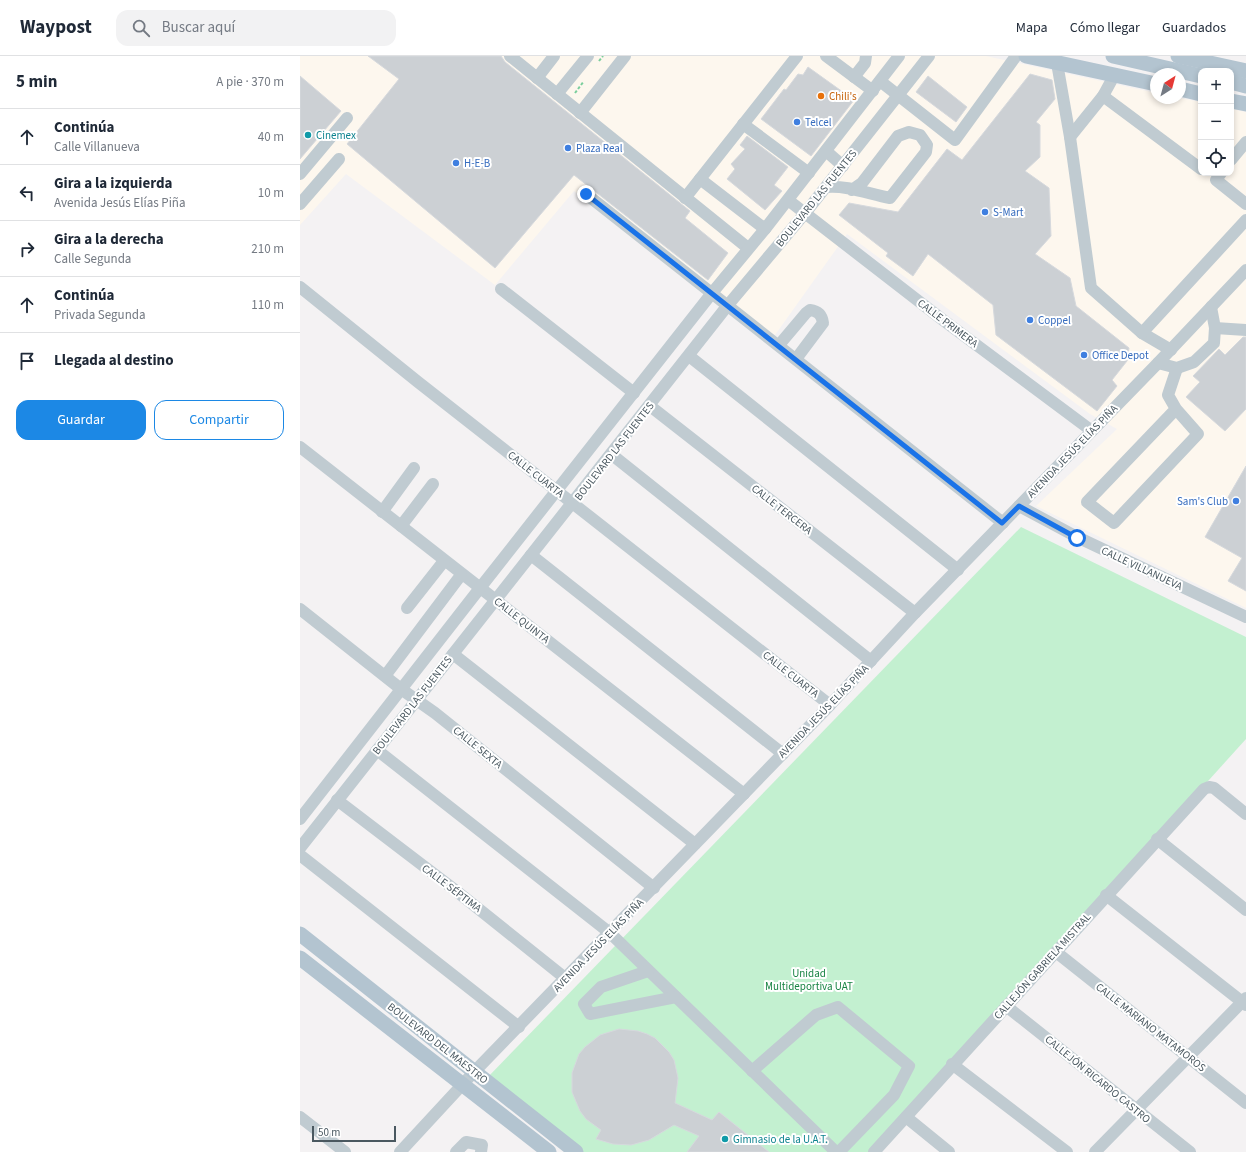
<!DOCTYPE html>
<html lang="es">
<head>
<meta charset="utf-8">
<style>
  :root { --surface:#fff; --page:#f2f2f3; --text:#1f2937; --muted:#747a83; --line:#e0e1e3; --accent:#1c88e5 }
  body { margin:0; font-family:"Source Sans 3",sans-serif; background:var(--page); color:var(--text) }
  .controls { position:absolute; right:12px; top:12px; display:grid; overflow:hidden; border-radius:8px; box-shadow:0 2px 6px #0003 }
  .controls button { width:36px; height:36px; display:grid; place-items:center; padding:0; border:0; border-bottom:1px solid var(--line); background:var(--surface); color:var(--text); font:20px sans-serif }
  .compass { position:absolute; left:850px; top:12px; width:36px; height:36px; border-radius:50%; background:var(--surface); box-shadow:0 2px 6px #0003; rotate:36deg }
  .scale { position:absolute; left:12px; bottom:10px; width:84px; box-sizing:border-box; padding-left:4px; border:2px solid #4a5860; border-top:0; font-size:11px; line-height:14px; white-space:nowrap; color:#4a5860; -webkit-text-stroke:3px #fff; paint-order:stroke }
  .stop { position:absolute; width:12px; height:12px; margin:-9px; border:3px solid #1a73e8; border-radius:50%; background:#fff }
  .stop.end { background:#1a73e8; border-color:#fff; box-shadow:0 1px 4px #0008 }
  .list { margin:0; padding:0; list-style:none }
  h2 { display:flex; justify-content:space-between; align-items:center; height:52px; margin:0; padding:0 16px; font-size:17px }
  h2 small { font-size:13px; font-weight:400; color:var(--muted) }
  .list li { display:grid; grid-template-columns:26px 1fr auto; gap:12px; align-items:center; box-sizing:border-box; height:56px; padding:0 16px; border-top:1px solid var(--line) }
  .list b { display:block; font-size:15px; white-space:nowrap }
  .list p { margin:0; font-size:13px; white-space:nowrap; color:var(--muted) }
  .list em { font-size:13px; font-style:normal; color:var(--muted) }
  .actions { display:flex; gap:8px; padding:12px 16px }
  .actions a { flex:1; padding:9px 0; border:1px solid var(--accent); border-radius:12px; text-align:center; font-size:14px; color:var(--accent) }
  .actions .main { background:var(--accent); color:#fff }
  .icon { flex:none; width:22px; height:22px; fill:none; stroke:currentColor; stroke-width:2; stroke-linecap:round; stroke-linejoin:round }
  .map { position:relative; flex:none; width:946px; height:1096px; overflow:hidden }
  header { display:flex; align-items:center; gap:24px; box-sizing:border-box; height:56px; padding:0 20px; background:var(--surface); border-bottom:1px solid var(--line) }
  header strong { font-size:19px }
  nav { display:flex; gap:22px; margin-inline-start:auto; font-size:14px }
  .search { width:280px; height:36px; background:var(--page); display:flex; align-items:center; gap:10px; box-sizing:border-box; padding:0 14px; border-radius:12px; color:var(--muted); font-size:15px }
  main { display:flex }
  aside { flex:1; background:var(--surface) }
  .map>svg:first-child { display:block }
</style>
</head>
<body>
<header>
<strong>Waypost</strong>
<div class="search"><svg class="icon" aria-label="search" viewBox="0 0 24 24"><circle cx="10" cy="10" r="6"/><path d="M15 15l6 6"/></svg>Buscar aquí</div>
<nav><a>Mapa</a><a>Cómo llegar</a><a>Guardados</a></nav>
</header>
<main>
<aside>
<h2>5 min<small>A pie · 370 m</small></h2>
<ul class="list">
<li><svg class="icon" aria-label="ahead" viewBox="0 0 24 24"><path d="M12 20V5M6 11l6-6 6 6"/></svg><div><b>Continúa</b><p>Calle Villanueva</p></div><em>40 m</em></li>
<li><svg class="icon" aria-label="left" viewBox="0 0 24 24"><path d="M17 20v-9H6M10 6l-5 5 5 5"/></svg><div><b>Gira a la izquierda</b><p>Avenida Jesús Elías Piña</p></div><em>10 m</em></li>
<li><svg class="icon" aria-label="right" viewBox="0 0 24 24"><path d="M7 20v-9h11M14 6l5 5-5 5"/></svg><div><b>Gira a la derecha</b><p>Calle Segunda</p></div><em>210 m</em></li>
<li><svg class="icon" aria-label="ahead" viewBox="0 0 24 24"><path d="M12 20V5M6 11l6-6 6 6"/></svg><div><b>Continúa</b><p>Privada Segunda</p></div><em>110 m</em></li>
<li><svg class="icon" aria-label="arrive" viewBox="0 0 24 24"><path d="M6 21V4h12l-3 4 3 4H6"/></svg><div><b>Llegada al destino</b></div></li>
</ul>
<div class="actions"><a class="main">Guardar</a><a>Compartir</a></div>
</aside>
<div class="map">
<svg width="946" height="1096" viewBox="0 0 946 1096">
  <rect width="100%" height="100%" fill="#f4f2f3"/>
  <path fill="#fdf7ee" d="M 0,0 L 686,0 L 856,37 L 856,42 L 880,42 L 901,46 L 901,117 L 931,117 L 931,53 L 946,56 L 946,552 L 736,450 L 817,373 L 790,358 L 547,178 L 475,279 L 403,238 L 274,135 L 195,229 L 46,118 L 0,169 Z"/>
  <path fill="#c3f0d0" d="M 721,471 L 946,581 L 946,683 L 573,1096 L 282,1096 L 187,1022 Z"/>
  <g fill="#ccd0d4" stroke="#d6d9dd">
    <path d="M 68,0 L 201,0 L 205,6 L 390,155 L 385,162 L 428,197 L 408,224 L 274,119 L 195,212 L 47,88 L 99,23 Z"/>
    <path d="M 508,11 L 554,44 L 511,100 L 461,63 L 484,33 L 486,34 L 498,18 L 503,19 Z"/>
    <path d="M 730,18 L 752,24 L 755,43 L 736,66 L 740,69 L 740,101 L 725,115 L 749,132 L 751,180 L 735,198 L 770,222 L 776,250 L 829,292 L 827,305 L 812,324 L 817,330 L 797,355 L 696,279 L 693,249 L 628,198 L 613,220 L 586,200 L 588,197 L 539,159 L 549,147 L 598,156 L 647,93 L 662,104 Z"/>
    <path d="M 0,20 L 41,55 L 0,103 Z"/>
    <path d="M 628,20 L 667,51 L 656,66 L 616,36 Z"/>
    <path d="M 447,80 L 488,111 L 474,129 L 482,135 L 465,154 L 427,123 L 435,113 L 431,108 L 445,93 L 440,89 Z"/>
    <path d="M 943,281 L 946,281 L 946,353 L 925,375 L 886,341 L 900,326 L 893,320 L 919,293 L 925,299 Z"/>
    <path d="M 946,410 L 946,535 L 928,525 L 942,502 L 905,481 Z"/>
    <path d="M 319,973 L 338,975 L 347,978 L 355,982 L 369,996 L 374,1004 L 378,1022 L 375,1047 L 412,1064 L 419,1056 L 469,1096 L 387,1096 L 399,1080 L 374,1069 L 349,1084 L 331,1089 L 313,1088 L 296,1083 L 301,1074 L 286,1063 L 280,1055 L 272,1036 L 272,1017 L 279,998 L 285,991 L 300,979 Z"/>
  </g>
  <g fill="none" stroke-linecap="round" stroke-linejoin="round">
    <g stroke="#7ace9c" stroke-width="2" stroke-dasharray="3 2" stroke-linecap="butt">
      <path d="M 299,5 L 303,0"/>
      <path d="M 275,37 L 284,25"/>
    </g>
    <g stroke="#c0cbd1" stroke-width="12">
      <path d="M 210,0 L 448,192"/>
      <path d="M 526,0 L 573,35"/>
      <path d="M 757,7 L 770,81 L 791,232 L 842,277 L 871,294"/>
      <path d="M 554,21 L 565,7 L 566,0"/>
      <path d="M 237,22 L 254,0"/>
      <path d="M 580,25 L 655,84 L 716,0"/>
      <path d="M 257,38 L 288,0"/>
      <path d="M 803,40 L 901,113"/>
      <path d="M 280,57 L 325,0"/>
      <path d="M 443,68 L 509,117"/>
      <path d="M 770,81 L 803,40 L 815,18"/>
      <path d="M 526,95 L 543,110"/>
      <path d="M 931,104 L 946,86"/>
      <path d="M 921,117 L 916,124 L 946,148"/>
      <path d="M 0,118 L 47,62"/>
      <path d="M 400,123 L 465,173"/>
      <path d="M 526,131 C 547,129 569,138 590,142 L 626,96 L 627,89 L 620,79 L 609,76 L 598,80 L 562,127 L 552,134"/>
      <path d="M 286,138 L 703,467"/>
      <path d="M 385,142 L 497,0"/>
      <path d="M 488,144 L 643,264 L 792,375"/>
      <path d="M 0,148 L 39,103"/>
      <path d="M 0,231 L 118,326 L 530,649"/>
      <path d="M 201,233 L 334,337"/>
      <path d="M 915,272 L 946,274"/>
      <path d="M 842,277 L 946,164"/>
      <path d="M 479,289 L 506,257 L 510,254 C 518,255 522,259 523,267 L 496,303"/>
      <path d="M 389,300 L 658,514"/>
      <path d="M 858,307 L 877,312 L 894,306 L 914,287 L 915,272 L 911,251"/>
      <path d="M 350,350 L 615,557"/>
      <path d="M 876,353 L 787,446 L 814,467 L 898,378 L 876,353 L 868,339 L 877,312"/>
      <path d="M 0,391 L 444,738"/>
      <path d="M 311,398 L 571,605"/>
      <path d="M 719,450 L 777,481 L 946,561"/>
      <path d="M 82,456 L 114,412"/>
      <path d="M 101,470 L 133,428"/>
      <path d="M 231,499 L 483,698"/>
      <path d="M 107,552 L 144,505"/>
      <path d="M 0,553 L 101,633 L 135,657 L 354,832"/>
      <path d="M 153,598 L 395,788"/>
      <path d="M 85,620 L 161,519"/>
      <path d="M 77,694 L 310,877 L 536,1096"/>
      <path d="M 37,744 L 155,834 L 265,922"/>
      <path d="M 0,763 L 180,532 L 412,237 L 465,173 L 599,0"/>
      <path d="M 857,783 L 946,854"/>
      <path d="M 0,792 L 428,249 L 506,156 L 629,0"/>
      <path d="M 0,799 L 219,971"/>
      <path d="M 806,839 L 946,949"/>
      <path d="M 756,896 L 946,1047"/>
      <path d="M 348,915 L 301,931 L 284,948 L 290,958 L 376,941"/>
      <path d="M 706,950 L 890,1096"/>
      <path d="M 652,1008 L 767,1096"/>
      <path d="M 452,1015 L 516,959 L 538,951 L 609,1010 L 594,1039 L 539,1096"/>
      <path d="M 0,1061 L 45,1096"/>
      <path d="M 606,1061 L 649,1096"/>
      <path d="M 100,1096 L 174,1016 L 530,649 L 615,557 L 858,307 L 946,214"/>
      <path d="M 156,1096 L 166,1086 L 182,1089 L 181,1096"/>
      <path d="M 574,1096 L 904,733 L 909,731 L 914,732 L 946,758"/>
      <path d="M 795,1096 L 946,942"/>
    </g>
    <g stroke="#b3c4d0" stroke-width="15">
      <path d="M 726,0 L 856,28"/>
      <path d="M 813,0 L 901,20"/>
      <path d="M 878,0 L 946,15"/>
      <path d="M 931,26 L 946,30"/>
      <path d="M 880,33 L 901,38"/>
      <path d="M 931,45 L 946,48"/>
      <path d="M 0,878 L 276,1096"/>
      <path d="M 0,902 L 249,1096"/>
    </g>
  </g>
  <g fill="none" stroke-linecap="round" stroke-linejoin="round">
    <path stroke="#1a73e8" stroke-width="5" d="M 286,138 L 702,467 L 719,450 L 777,482"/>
  </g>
  <circle fill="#e8710a" stroke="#fff" stroke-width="1.5" cx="521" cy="40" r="4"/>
  <g fill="#3f7fe0" stroke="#fff" stroke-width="1.5">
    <circle cx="497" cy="66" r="4"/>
    <circle cx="268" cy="92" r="4"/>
    <circle cx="156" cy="107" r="4"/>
    <circle cx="685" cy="156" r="4"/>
    <circle cx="730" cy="264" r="4"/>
    <circle cx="784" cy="299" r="4"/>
    <circle cx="936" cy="445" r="4"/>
  </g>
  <g fill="#0f9aa8" stroke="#fff" stroke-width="1.5">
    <circle cx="8" cy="79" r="4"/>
    <circle cx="425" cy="1083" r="4"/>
  </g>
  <g text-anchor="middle" stroke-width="4" stroke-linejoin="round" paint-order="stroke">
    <g font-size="11" fill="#c56008" stroke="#fff" text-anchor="start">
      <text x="529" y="44">Chili's</text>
    </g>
    <g font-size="11" fill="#366cbe" stroke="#fff" text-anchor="start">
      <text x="505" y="70">Telcel</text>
      <text x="276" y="96">Plaza Real</text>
      <text x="164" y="111">H-E-B</text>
      <text x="693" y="160">S-Mart</text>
      <text x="738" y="268">Coppel</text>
      <text x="792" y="303">Office Depot</text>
      <text x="928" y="449" text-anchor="end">Sam's Club</text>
    </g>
    <g font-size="11" fill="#0d838f" stroke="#fff" text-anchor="start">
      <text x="16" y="83">Cinemex</text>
      <text x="433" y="1087">Gimnasio de la U.A.T.</text>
    </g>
    <g font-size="11" fill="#4a5860" stroke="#fff">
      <text transform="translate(516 142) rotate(-51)" y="4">BOULEVARD LAS FUENTES</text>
      <text transform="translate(648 267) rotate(37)" y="4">CALLE PRIMERA</text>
      <text transform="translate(314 395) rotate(-52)" y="4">BOULEVARD LAS FUENTES</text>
      <text transform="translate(772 395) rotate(-46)" y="4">AVENIDA JESÚS ELÍAS PIÑA</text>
      <text transform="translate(236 418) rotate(38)" y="4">CALLE CUARTA</text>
      <text transform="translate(482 453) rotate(38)" y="4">CALLE TERCERA</text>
      <text transform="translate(842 512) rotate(25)" y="4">CALLE VILLANUEVA</text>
      <text transform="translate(222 564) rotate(38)" y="4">CALLE QUINTA</text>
      <text transform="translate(491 618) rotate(38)" y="4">CALLE CUARTA</text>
      <text transform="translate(112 649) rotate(-52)" y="4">BOULEVARD LAS FUENTES</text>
      <text transform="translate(523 655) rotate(-46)" y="4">AVENIDA JESÚS ELÍAS PIÑA</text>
      <text transform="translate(178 691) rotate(39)" y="4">CALLE SEXTA</text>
      <text transform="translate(152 832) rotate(37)" y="4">CALLE SÉPTIMA</text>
      <text transform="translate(298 889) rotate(-46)" y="4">AVENIDA JESÚS ELÍAS PIÑA</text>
      <text transform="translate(742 910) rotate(-48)" y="4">CALLEJÓN GABRIELA MISTRAL</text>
      <text transform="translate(851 971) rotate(38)" y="4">CALLE MARIANO MATAMOROS</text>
      <text transform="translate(138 987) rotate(38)" y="4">BOULEVARD DEL MAESTRO</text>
      <text transform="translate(798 1023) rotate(39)" y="4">CALLEJÓN RICARDO CASTRO</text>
    </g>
    <g font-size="11" fill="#188343" stroke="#fff">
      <text x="509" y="921">Unidad<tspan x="509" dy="13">Multideportiva UAT</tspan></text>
    </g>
  </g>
</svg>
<div class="controls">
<button>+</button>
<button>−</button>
<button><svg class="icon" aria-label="locate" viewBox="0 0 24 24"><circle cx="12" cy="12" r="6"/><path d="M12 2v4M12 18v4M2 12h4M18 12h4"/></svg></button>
</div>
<svg class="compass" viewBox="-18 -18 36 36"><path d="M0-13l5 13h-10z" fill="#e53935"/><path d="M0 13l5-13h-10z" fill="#747a83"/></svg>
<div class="scale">50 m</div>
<div class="stop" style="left:777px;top:482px"></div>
<div class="stop end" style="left:286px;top:138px"></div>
</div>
</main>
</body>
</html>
